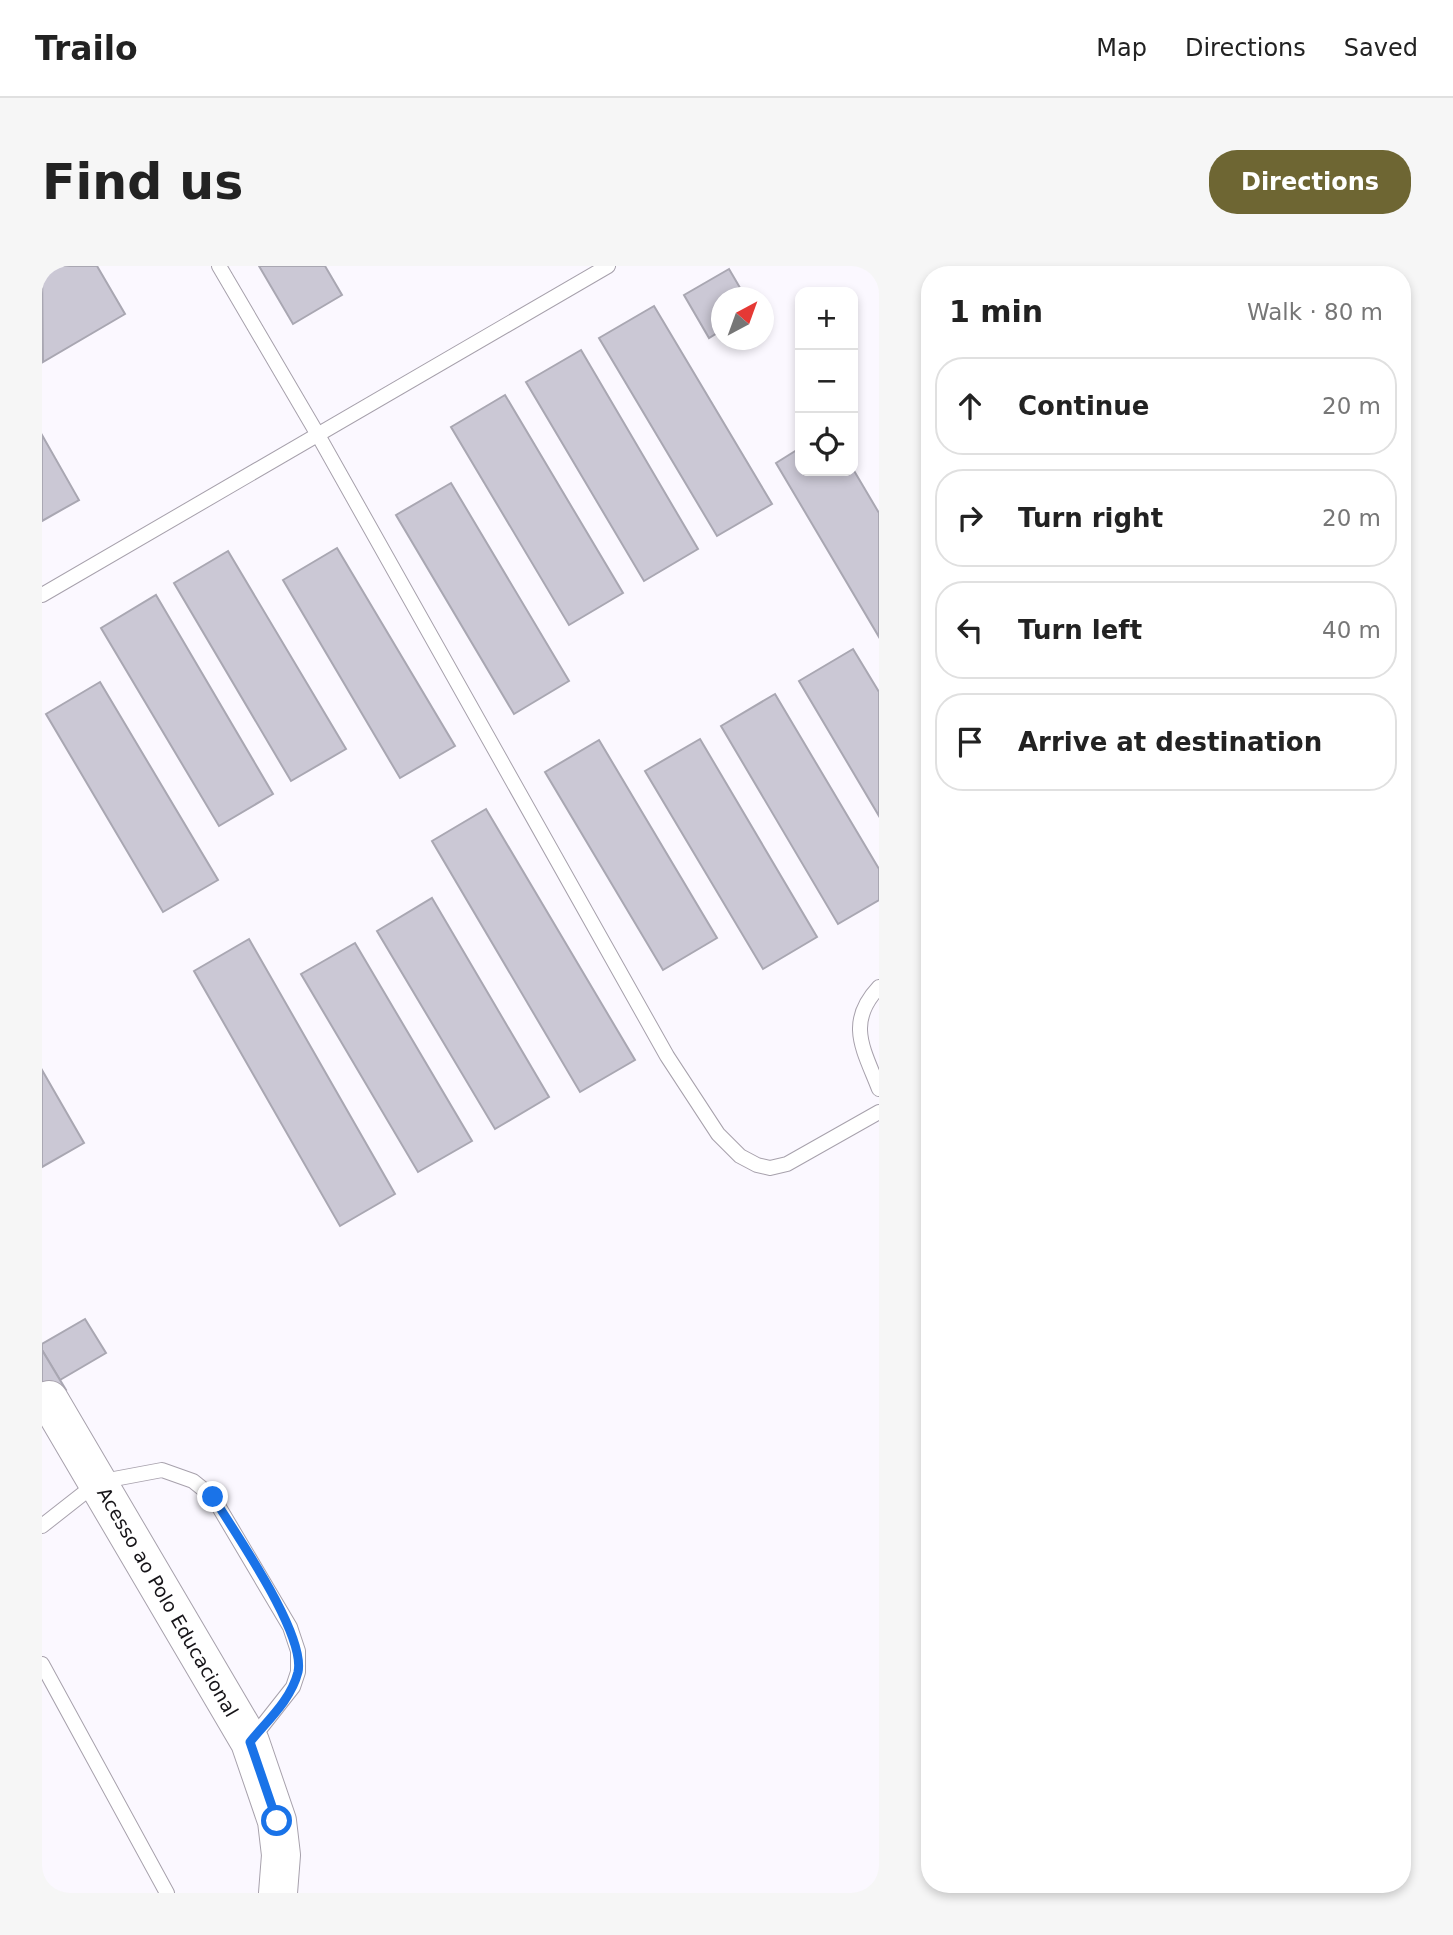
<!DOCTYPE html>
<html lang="en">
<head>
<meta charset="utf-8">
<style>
  :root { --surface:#fff; --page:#f6f6f6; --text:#222; --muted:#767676; --line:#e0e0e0; --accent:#6e6633 }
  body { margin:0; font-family:"DejaVu Sans",sans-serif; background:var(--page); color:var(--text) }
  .controls { position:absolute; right:21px; top:21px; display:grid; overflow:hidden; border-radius:14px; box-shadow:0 4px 10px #0003 }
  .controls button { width:63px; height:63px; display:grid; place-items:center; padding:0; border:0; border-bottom:2px solid var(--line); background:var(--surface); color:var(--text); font:35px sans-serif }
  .compass { position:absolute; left:669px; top:21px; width:63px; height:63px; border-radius:50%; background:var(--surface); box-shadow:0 4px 10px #0003; rotate:41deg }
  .stop { position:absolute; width:21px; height:21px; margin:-16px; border:5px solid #1a73e8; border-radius:50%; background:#fff }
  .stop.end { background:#1a73e8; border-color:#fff; box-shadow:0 2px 7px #0008 }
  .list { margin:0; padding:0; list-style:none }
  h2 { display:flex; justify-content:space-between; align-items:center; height:91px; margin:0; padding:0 28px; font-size:30px }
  h2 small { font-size:23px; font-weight:400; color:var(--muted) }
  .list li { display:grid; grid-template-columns:46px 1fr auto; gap:21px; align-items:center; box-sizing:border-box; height:98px; margin:0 14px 14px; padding:0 14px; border:2px solid var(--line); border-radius:28px }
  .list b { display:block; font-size:26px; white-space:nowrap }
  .list em { font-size:23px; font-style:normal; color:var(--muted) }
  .icon { flex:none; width:38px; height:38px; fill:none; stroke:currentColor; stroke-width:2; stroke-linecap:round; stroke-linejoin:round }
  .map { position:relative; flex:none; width:837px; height:1627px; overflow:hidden; border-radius:28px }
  header { display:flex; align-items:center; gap:42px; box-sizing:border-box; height:98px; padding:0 35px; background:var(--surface); border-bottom:2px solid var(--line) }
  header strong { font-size:33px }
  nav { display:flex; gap:38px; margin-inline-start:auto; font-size:24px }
  .intro { display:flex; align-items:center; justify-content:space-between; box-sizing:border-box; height:168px; padding:0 42px }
  h1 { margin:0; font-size:49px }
  .button { padding:18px 32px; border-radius:28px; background:var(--accent); color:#fff; font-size:24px; font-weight:700 }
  main { display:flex; gap:42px; padding:0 42px }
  aside { flex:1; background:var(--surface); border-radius:28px; box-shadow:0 4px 10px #0003 }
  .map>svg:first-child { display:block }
</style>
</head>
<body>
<header>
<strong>Trailo</strong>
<nav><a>Map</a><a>Directions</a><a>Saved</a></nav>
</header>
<div class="intro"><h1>Find us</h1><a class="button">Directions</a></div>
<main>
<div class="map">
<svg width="837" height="1627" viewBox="0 0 837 1627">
  <rect width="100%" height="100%" fill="#fbf8ff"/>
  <g fill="#cbc8d5" stroke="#a9a7b2" stroke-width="2">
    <path d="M 0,0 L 55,0 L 83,48 L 1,96 Z"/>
    <path d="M 217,0 L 283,0 L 300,29 L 251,58 Z"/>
    <path d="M 687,3 L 704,32 L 680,32 L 680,64 L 667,72 L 642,29 Z"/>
    <path d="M 612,40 L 730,238 L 675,270 L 557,72 Z"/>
    <path d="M 539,84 L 656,283 L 602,315 L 484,116 Z"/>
    <path d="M 463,129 L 581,327 L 527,359 L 409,161 Z"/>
    <path d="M 0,169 L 37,234 L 0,255 Z"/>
    <path d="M 758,182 L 758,205 L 811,203 L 837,247 L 837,371 L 734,197 Z"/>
    <path d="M 409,217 L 527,415 L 472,448 L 354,249 Z"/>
    <path d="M 295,282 L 413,480 L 358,512 L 241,314 Z"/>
    <path d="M 186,285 L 304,483 L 249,515 L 132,317 Z"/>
    <path d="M 114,329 L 231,528 L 177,560 L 59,362 Z"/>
    <path d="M 811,383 L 837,426 L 837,550 L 757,415 Z"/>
    <path d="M 58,416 L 176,614 L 121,646 L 4,448 Z"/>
    <path d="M 733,428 L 837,603 L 837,634 L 796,658 L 679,460 Z"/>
    <path d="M 658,473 L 775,671 L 721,703 L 603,505 Z"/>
    <path d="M 557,474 L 675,672 L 621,704 L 503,506 Z"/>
    <path d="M 444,543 L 593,794 L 538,826 L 390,575 Z"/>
    <path d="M 390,632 L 507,831 L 453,863 L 335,665 Z"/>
    <path d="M 207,673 L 353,928 L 298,960 L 152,705 Z"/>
    <path d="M 313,677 L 430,875 L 376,906 L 259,708 Z"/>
    <path d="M 0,804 L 42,877 L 0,901 Z"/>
    <path d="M 43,1053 L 64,1087 L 18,1114 L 0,1084 L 0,1078 Z"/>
    <path d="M 0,1084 L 24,1124 L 0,1138 Z"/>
  </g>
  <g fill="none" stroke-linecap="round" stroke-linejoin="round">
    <g stroke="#a7a1ac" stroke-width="16">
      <g id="lane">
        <path d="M 177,0 L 276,169 L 625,790 L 676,868 L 698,890 L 715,899 L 728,902 L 745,898 L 837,846"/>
        <path d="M 0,329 L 566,0"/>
        <path d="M 837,721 C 803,757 822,784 837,823"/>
        <path d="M 0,1260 L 56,1216 L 120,1204 L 151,1215 L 171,1231 L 248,1361 L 256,1385 L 256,1406 L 251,1421 L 210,1473"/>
        <path d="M 0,1398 L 125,1627"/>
      </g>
    </g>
    <g stroke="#a7a1ac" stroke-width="40">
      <path id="secondary" d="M 7,1134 L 208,1476 L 235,1555 L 239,1589 L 236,1627"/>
    </g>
    <use href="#lane" stroke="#fff" stroke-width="14"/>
    <use href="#secondary" stroke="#fff" stroke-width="38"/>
  </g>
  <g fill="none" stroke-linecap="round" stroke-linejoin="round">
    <path stroke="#1a73e8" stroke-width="9" d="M 171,1231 C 193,1267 264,1368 256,1406 C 249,1434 225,1455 208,1476 L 235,1555"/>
  </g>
  <g text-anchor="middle" stroke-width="5" stroke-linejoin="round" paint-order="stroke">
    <g font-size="19" fill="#161418" stroke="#fff">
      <text transform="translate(126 1336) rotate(60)" y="7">Acesso ao Polo Educacional</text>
    </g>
  </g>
</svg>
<div class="controls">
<button>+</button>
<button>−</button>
<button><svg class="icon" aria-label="locate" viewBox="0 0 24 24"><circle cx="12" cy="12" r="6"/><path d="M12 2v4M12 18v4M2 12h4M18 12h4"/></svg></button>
</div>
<svg class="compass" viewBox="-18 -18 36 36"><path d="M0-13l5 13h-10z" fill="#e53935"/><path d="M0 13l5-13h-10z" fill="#767676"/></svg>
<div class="stop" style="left:235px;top:1555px"></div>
<div class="stop end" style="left:171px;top:1231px"></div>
</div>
<aside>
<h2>1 min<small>Walk · 80 m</small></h2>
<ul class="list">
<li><svg class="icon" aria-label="ahead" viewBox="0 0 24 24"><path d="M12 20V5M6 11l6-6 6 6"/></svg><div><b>Continue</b></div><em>20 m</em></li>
<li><svg class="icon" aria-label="right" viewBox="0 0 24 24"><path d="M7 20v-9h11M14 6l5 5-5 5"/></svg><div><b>Turn right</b></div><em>20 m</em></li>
<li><svg class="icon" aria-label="left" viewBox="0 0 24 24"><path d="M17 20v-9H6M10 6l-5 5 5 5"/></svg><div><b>Turn left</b></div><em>40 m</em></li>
<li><svg class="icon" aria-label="arrive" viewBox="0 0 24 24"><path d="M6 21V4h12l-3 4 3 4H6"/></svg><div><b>Arrive at destination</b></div></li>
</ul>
</aside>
</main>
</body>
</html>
